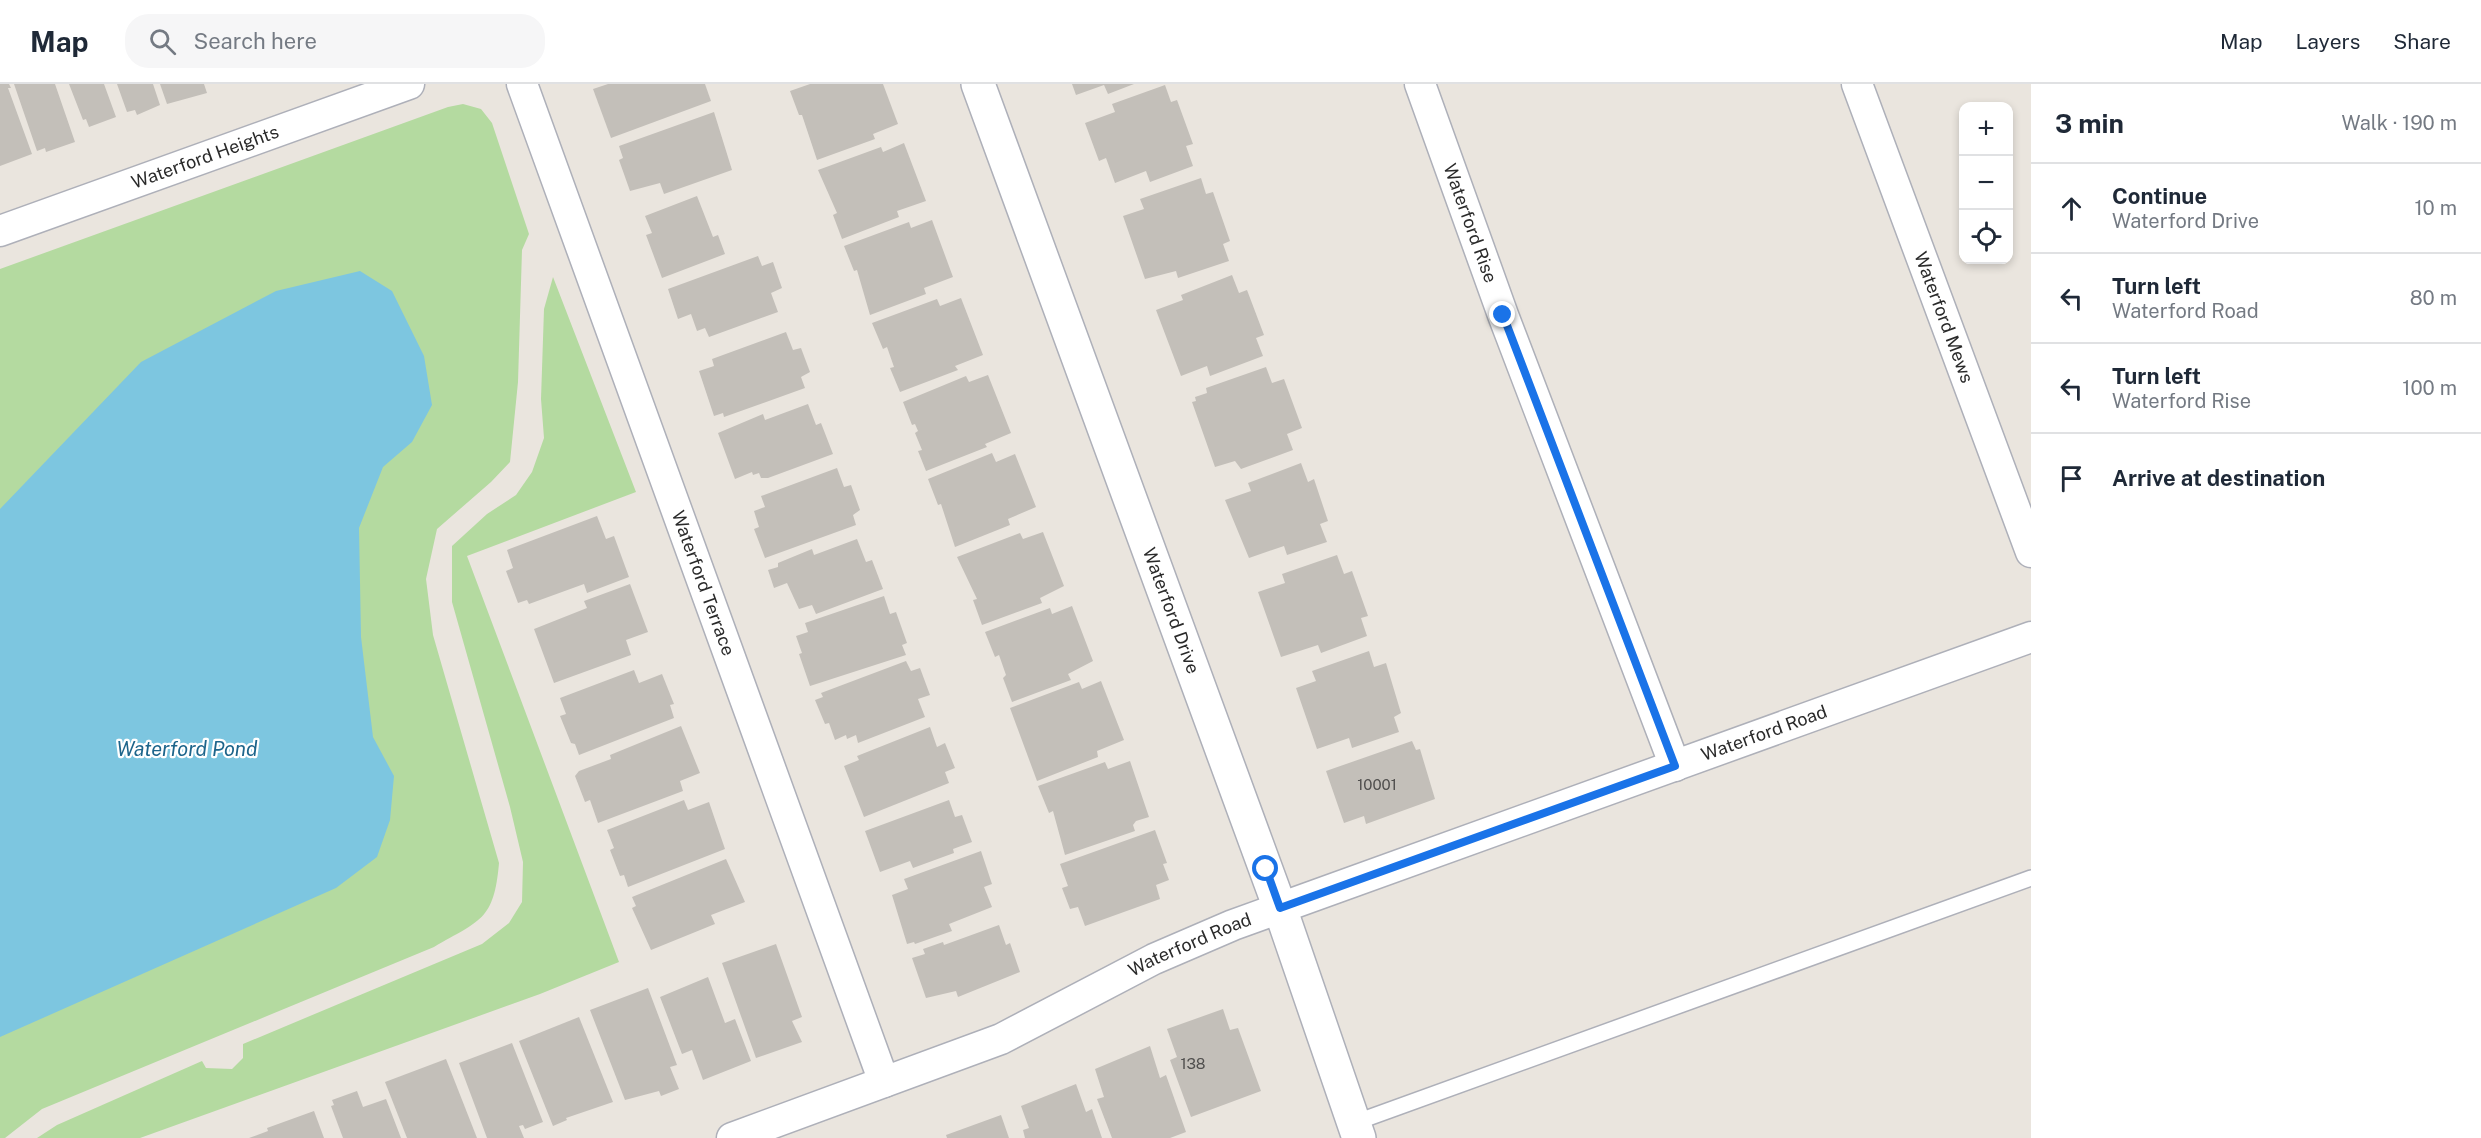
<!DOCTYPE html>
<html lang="en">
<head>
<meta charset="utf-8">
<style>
  :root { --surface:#fff; --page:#f6f6f7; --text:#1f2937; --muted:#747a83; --line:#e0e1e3 }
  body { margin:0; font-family:"Public Sans",sans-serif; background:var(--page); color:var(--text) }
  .controls { position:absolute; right:18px; top:18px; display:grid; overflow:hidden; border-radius:12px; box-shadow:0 3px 9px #0003 }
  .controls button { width:54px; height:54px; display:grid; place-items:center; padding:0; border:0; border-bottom:2px solid var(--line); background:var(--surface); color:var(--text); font:30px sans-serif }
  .stop { position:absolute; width:18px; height:18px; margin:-14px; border:4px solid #1a73e8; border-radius:50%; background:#fff }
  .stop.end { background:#1a73e8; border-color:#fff; box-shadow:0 2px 6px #0008 }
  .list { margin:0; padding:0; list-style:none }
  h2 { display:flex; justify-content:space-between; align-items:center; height:78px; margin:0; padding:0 24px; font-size:26px }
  h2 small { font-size:20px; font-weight:400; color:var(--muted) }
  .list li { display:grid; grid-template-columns:39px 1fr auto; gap:18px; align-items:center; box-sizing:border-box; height:90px; padding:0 24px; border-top:2px solid var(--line) }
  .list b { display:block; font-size:22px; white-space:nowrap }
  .list p { margin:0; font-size:20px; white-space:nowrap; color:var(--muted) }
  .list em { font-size:20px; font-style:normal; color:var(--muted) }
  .icon { flex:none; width:33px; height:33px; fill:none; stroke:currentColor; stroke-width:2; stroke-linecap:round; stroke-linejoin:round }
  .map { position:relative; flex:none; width:2031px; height:1054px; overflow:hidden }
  header { display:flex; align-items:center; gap:36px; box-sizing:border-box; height:84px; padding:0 30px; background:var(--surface); border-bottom:2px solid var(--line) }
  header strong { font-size:28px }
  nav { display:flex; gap:33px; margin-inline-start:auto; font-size:21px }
  .search { width:420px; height:54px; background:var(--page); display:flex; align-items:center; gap:15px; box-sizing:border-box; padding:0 21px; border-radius:24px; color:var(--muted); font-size:22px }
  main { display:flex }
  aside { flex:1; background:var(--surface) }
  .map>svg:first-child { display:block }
</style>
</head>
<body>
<header>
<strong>Map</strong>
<div class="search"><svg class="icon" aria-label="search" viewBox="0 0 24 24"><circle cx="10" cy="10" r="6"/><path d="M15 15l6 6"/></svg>Search here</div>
<nav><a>Map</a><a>Layers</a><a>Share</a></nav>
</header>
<main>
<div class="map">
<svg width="2031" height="1054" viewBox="0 0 2031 1054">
  <rect width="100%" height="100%" fill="#eae5de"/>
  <g fill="#b4daa0">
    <path d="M 463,20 L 481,25 L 492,39 L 529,150 L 522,166 L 518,298 L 510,378 L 491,398 L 437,445 L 426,495 L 433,551 L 499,779 C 494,837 480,836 434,863 L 42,1025 L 5,1054 L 0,1054 L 0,185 L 448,23 Z"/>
    <path d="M 553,193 L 636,408 L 467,472 L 619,878 L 540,910 L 140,1054 L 37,1054 L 57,1041 L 202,977 L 206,984 L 232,985 L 243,974 L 243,960 L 482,860 L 509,839 L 522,818 L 523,778 L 510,723 L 452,518 L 452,462 L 487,430 L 516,411 L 532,388 L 544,354 L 541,315 L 544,225 Z"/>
  </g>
  <path fill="#7dc6e0" d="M 360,187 L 392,207 L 424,272 L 432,321 L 412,358 L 383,383 L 359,444 L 361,553 L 373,653 L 394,692 L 390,736 L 377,773 L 336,804 L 0,953 L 0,425 L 141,278 L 276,207 Z"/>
  <g fill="#c3bfb9">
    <path d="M 0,0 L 9,0 L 11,4 L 8,4 L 32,70 L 0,82 Z"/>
    <path d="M 14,0 L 55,0 L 75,58 L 46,68 L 45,64 L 37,67 Z"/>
    <path d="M 69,0 L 104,0 L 116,33 L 89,43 L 86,35 L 83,36 Z"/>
    <path d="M 117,0 L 153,0 L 160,21 L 137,31 L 135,26 L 127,28 Z"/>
    <path d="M 160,0 L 204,0 L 207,9 L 167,20 Z"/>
    <path d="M 608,0 L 705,0 L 711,17 L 611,54 L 593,5 Z"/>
    <path d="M 810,0 L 883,0 L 898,40 L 873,50 L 875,55 L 817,76 L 802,31 L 799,31 L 790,7 Z"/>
    <path d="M 1072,0 L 1134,0 L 1108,10 L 1104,1 L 1076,11 Z"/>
    <path d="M 1165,1 L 1171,18 L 1177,16 L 1193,60 L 1186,62 L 1193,82 L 1150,98 L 1146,87 L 1115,99 L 1106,74 L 1099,77 L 1085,39 L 1115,28 L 1112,20 Z"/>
    <path d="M 714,28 L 732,86 L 664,110 L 660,99 L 630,107 L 619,76 L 623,74 L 619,62 Z"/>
    <path d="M 904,59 L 926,117 L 897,127 L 899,133 L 842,155 L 833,131 L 837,129 L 818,86 L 881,63 L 883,68 Z"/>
    <path d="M 1201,94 L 1206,110 L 1213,108 L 1230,157 L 1223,160 L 1229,177 L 1178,194 L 1176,187 L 1145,195 L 1123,132 L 1144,125 L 1140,115 Z"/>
    <path d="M 697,112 L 713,153 L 718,151 L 725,170 L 662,194 L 646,151 L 652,149 L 645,132 Z"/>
    <path d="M 932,136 L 953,193 L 924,204 L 926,210 L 870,231 L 857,186 L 854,187 L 844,162 L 909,138 L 911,144 Z"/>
    <path d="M 758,172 L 762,182 L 773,178 L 782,204 L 771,209 L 778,228 L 709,253 L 705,244 L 697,247 L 691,230 L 678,235 L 668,205 Z"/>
    <path d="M 1232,191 L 1239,209 L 1247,206 L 1264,251 L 1256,254 L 1263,272 L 1210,292 L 1207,282 L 1181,292 L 1156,226 L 1183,216 L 1181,211 Z"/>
    <path d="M 961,214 L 983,271 L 955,282 L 958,286 L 900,308 L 890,284 L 894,283 L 887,263 L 883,265 L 872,239 L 937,215 L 940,222 Z"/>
    <path d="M 786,248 L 793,266 L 801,264 L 810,288 L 801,293 L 805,304 L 724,333 L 723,329 L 714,332 L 699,287 L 714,282 L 712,275 Z"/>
    <path d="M 1266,283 L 1272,299 L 1284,295 L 1302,344 L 1287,350 L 1293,366 L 1241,385 L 1235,377 L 1215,383 L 1192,318 L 1196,317 L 1195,313 L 1207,309 L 1206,304 Z"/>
    <path d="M 988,291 L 1011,349 L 985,360 L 987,363 L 926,387 L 918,367 L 922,366 L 915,349 L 918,347 L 915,340 L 912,341 L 903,318 L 966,292 L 969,298 Z"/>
    <path d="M 808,320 L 816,341 L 821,339 L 833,370 L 768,394 L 761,394 L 759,389 L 753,391 L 752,388 L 735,395 L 718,349 L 763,330 L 765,336 Z"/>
    <path d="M 992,369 L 996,378 L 1015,370 L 1036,423 L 1008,435 L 1010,441 L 955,463 L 941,420 L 938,421 L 928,395 Z"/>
    <path d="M 1301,379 L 1308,398 L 1314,395 L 1328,437 L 1320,440 L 1327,458 L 1287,471 L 1284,462 L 1249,474 L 1225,416 L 1251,407 L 1248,399 Z"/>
    <path d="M 837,384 L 844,403 L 851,401 L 860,426 L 853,431 L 856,441 L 765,474 L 754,445 L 759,443 L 754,427 L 765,423 L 761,412 Z"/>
    <path d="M 597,432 L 606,455 L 614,452 L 629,493 L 587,509 L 584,500 L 529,520 L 527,516 L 518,519 L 506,487 L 513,484 L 507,466 Z"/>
    <path d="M 1043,448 L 1064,502 L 1040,514 L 1042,519 L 982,541 L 973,516 L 977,515 L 957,473 L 1020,449 L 1023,455 Z"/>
    <path d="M 857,455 L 866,478 L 872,476 L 883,505 L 816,530 L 812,521 L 799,525 L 787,499 L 774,504 L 768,486 L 778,483 L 778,479 L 812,465 L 814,471 Z"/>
    <path d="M 1337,471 L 1344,490 L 1352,487 L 1368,532 L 1361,534 L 1367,552 L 1321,569 L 1318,561 L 1281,573 L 1258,508 L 1285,499 L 1282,490 Z"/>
    <path d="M 630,500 L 648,548 L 626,556 L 631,571 L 554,599 L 534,545 L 587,524 L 584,517 Z"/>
    <path d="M 884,512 L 890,530 L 896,528 L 907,559 L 902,561 L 906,571 L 810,602 L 799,570 L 802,569 L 796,552 L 808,548 L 805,539 Z"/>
    <path d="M 1072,522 L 1093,577 L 1068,590 L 1071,596 L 1012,618 L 1003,594 L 1006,591 L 999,571 L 995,573 L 985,548 L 1050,524 L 1052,530 Z"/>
    <path d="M 1369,567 L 1374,583 L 1386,579 L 1401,629 L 1394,633 L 1399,648 L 1352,664 L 1349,654 L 1317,665 L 1296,604 L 1316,597 L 1312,587 Z"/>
    <path d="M 906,577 L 911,587 L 920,584 L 930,611 L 918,615 L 925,633 L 858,659 L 856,651 L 847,655 L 846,651 L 835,656 L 829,639 L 825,640 L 815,616 L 823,613 L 821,609 Z"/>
    <path d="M 634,586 L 639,599 L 662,590 L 674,620 L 670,621 L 674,634 L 579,671 L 575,660 L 571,659 L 560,632 L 566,630 L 560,614 Z"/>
    <path d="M 1101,597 L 1124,656 L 1097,667 L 1098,673 L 1037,697 L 1010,624 L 1079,598 L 1082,605 Z"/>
    <path d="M 681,642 L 700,689 L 680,697 L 683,707 L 598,739 L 590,716 L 585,718 L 575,692 L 579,687 L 611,675 L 610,671 Z"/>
    <path d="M 930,643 L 937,663 L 945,659 L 955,684 L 945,688 L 949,699 L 864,733 L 844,682 L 859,676 L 857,672 Z"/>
    <path d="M 1412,657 L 1416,666 L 1420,665 L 1435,715 L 1366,740 L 1364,732 L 1344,739 L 1326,687 Z"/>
    <path d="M 1130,677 L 1149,733 L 1136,737 L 1133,741 L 1135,747 L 1065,771 L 1053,727 L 1049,729 L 1038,702 L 1105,678 L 1108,685 Z"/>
    <path d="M 684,716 L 688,726 L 709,718 L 725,765 L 628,803 L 624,791 L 620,792 L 610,766 L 614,764 L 607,746 Z"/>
    <path d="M 949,716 L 955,733 L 962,731 L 972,758 L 953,765 L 954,769 L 913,784 L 910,777 L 880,788 L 865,747 Z"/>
    <path d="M 1155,746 L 1167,779 L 1163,780 L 1169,796 L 1156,801 L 1160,815 L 1085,842 L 1078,823 L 1070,825 L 1062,804 L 1068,802 L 1060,780 Z"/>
    <path d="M 981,767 L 992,800 L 984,803 L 992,823 L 949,840 L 952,847 L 915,860 L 914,858 L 907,860 L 892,811 L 908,805 L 904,795 Z"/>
    <path d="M 726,775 L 745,818 L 711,831 L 715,840 L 651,866 L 632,824 L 636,822 L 632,813 Z"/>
    <path d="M 999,841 L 1006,861 L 1010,859 L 1020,888 L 958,913 L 956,907 L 926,914 L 912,874 L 925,870 L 923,865 L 943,858 L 944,861 Z"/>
    <path d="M 776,860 L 802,933 L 792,937 L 802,958 L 756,974 L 722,879 Z"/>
    <path d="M 708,893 L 725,939 L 735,935 L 751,977 L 703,996 L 692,966 L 682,970 L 660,913 Z"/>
    <path d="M 648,904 L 677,981 L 670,983 L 679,1005 L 661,1012 L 659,1007 L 625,1016 L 590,926 Z"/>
    <path d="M 1223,925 L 1230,946 L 1238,944 L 1261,1007 L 1191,1033 L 1170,976 L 1177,973 L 1167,945 Z"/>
    <path d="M 579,933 L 613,1018 L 566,1034 L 567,1036 L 553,1042 L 519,957 Z"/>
    <path d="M 512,959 L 543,1038 L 525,1045 L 523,1041 L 519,1042 L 524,1054 L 487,1054 L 459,979 Z"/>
    <path d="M 1150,962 L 1160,994 L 1166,991 L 1186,1048 L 1170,1054 L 1112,1054 L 1097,1015 L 1104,1013 L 1095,985 Z"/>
    <path d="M 446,975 L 477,1054 L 407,1054 L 385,998 Z"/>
    <path d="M 1076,1000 L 1086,1028 L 1092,1025 L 1102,1054 L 1025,1054 L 1023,1046 L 1029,1044 L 1021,1022 Z"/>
    <path d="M 357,1007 L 363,1023 L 386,1015 L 401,1054 L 343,1054 L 331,1022 L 334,1021 L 332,1016 Z"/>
    <path d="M 314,1027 L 324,1054 L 249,1054 L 268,1047 L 267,1044 Z"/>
    <path d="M 1001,1031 L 1009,1054 L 947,1054 L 946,1051 Z"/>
  </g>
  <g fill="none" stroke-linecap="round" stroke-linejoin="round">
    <g stroke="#aeb0b9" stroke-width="18">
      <path id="lane" d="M 1354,1039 L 2031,794"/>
    </g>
    <g stroke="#aeb0b9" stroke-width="33">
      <g id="street">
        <path id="s1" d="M 522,0 L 884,998"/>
        <path id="s2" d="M 1420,0 L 1503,231 L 1675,682"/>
        <path id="s3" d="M 1857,0 L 2031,468"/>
        <path id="s4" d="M 0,147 L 409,0"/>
        <path id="s5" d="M 732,1054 L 1001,955 L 1154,875 L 1233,841 L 2031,553"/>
      </g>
    </g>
    <g stroke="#aeb0b9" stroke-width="36">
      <g id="secondary">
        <path id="s6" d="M 978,0 L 1280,824 L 1359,1054"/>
      </g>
    </g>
    <use href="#lane" stroke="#fff" stroke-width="15"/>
    <use href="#street" stroke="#fff" stroke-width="30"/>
    <use href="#secondary" stroke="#fff" stroke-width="33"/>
  </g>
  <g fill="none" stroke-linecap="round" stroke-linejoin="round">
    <path stroke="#1a73e8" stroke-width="8" d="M 1266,785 L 1280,824 L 1675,682 L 1503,231"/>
  </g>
  <g text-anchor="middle" stroke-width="4.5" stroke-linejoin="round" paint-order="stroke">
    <g font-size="15" fill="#504f4e">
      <text x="1377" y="706">10001</text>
      <text x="1193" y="985">138</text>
    </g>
    <g font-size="18" fill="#2a2a2a" stroke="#fff">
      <text dy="6" stroke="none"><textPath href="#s4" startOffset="218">Waterford Heights</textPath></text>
      <text dy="6" stroke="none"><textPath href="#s2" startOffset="148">Waterford Rise</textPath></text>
      <text dy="6" stroke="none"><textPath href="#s3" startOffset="249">Waterford Mews</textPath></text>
      <text dy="6" stroke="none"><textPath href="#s1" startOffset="531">Waterford Terrace</textPath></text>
      <text dy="6" stroke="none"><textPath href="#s6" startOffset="561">Waterford Drive</textPath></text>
      <text dy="6" stroke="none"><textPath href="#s5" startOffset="1110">Waterford Road</textPath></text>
      <text dy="6" stroke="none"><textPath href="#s5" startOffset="498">Waterford Road</textPath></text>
    </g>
    <g font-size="20" font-style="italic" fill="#1d658b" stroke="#fff">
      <text x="187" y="672">Waterford Pond</text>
    </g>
  </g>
</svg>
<div class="controls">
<button>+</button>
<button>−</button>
<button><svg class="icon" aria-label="locate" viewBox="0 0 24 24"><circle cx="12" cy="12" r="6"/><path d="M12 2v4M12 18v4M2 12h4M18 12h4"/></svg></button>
</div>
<div class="stop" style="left:1266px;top:785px"></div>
<div class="stop end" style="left:1503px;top:231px"></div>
</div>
<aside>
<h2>3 min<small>Walk · 190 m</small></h2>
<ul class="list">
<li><svg class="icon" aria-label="ahead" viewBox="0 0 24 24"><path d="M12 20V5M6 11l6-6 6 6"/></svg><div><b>Continue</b><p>Waterford Drive</p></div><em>10 m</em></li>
<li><svg class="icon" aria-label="left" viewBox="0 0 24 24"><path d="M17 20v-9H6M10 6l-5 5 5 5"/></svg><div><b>Turn left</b><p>Waterford Road</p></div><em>80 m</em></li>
<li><svg class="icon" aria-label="left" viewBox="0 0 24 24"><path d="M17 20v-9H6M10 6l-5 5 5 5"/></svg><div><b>Turn left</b><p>Waterford Rise</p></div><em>100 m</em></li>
<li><svg class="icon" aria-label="arrive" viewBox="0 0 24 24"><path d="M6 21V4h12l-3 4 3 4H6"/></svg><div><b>Arrive at destination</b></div></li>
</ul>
</aside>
</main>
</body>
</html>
